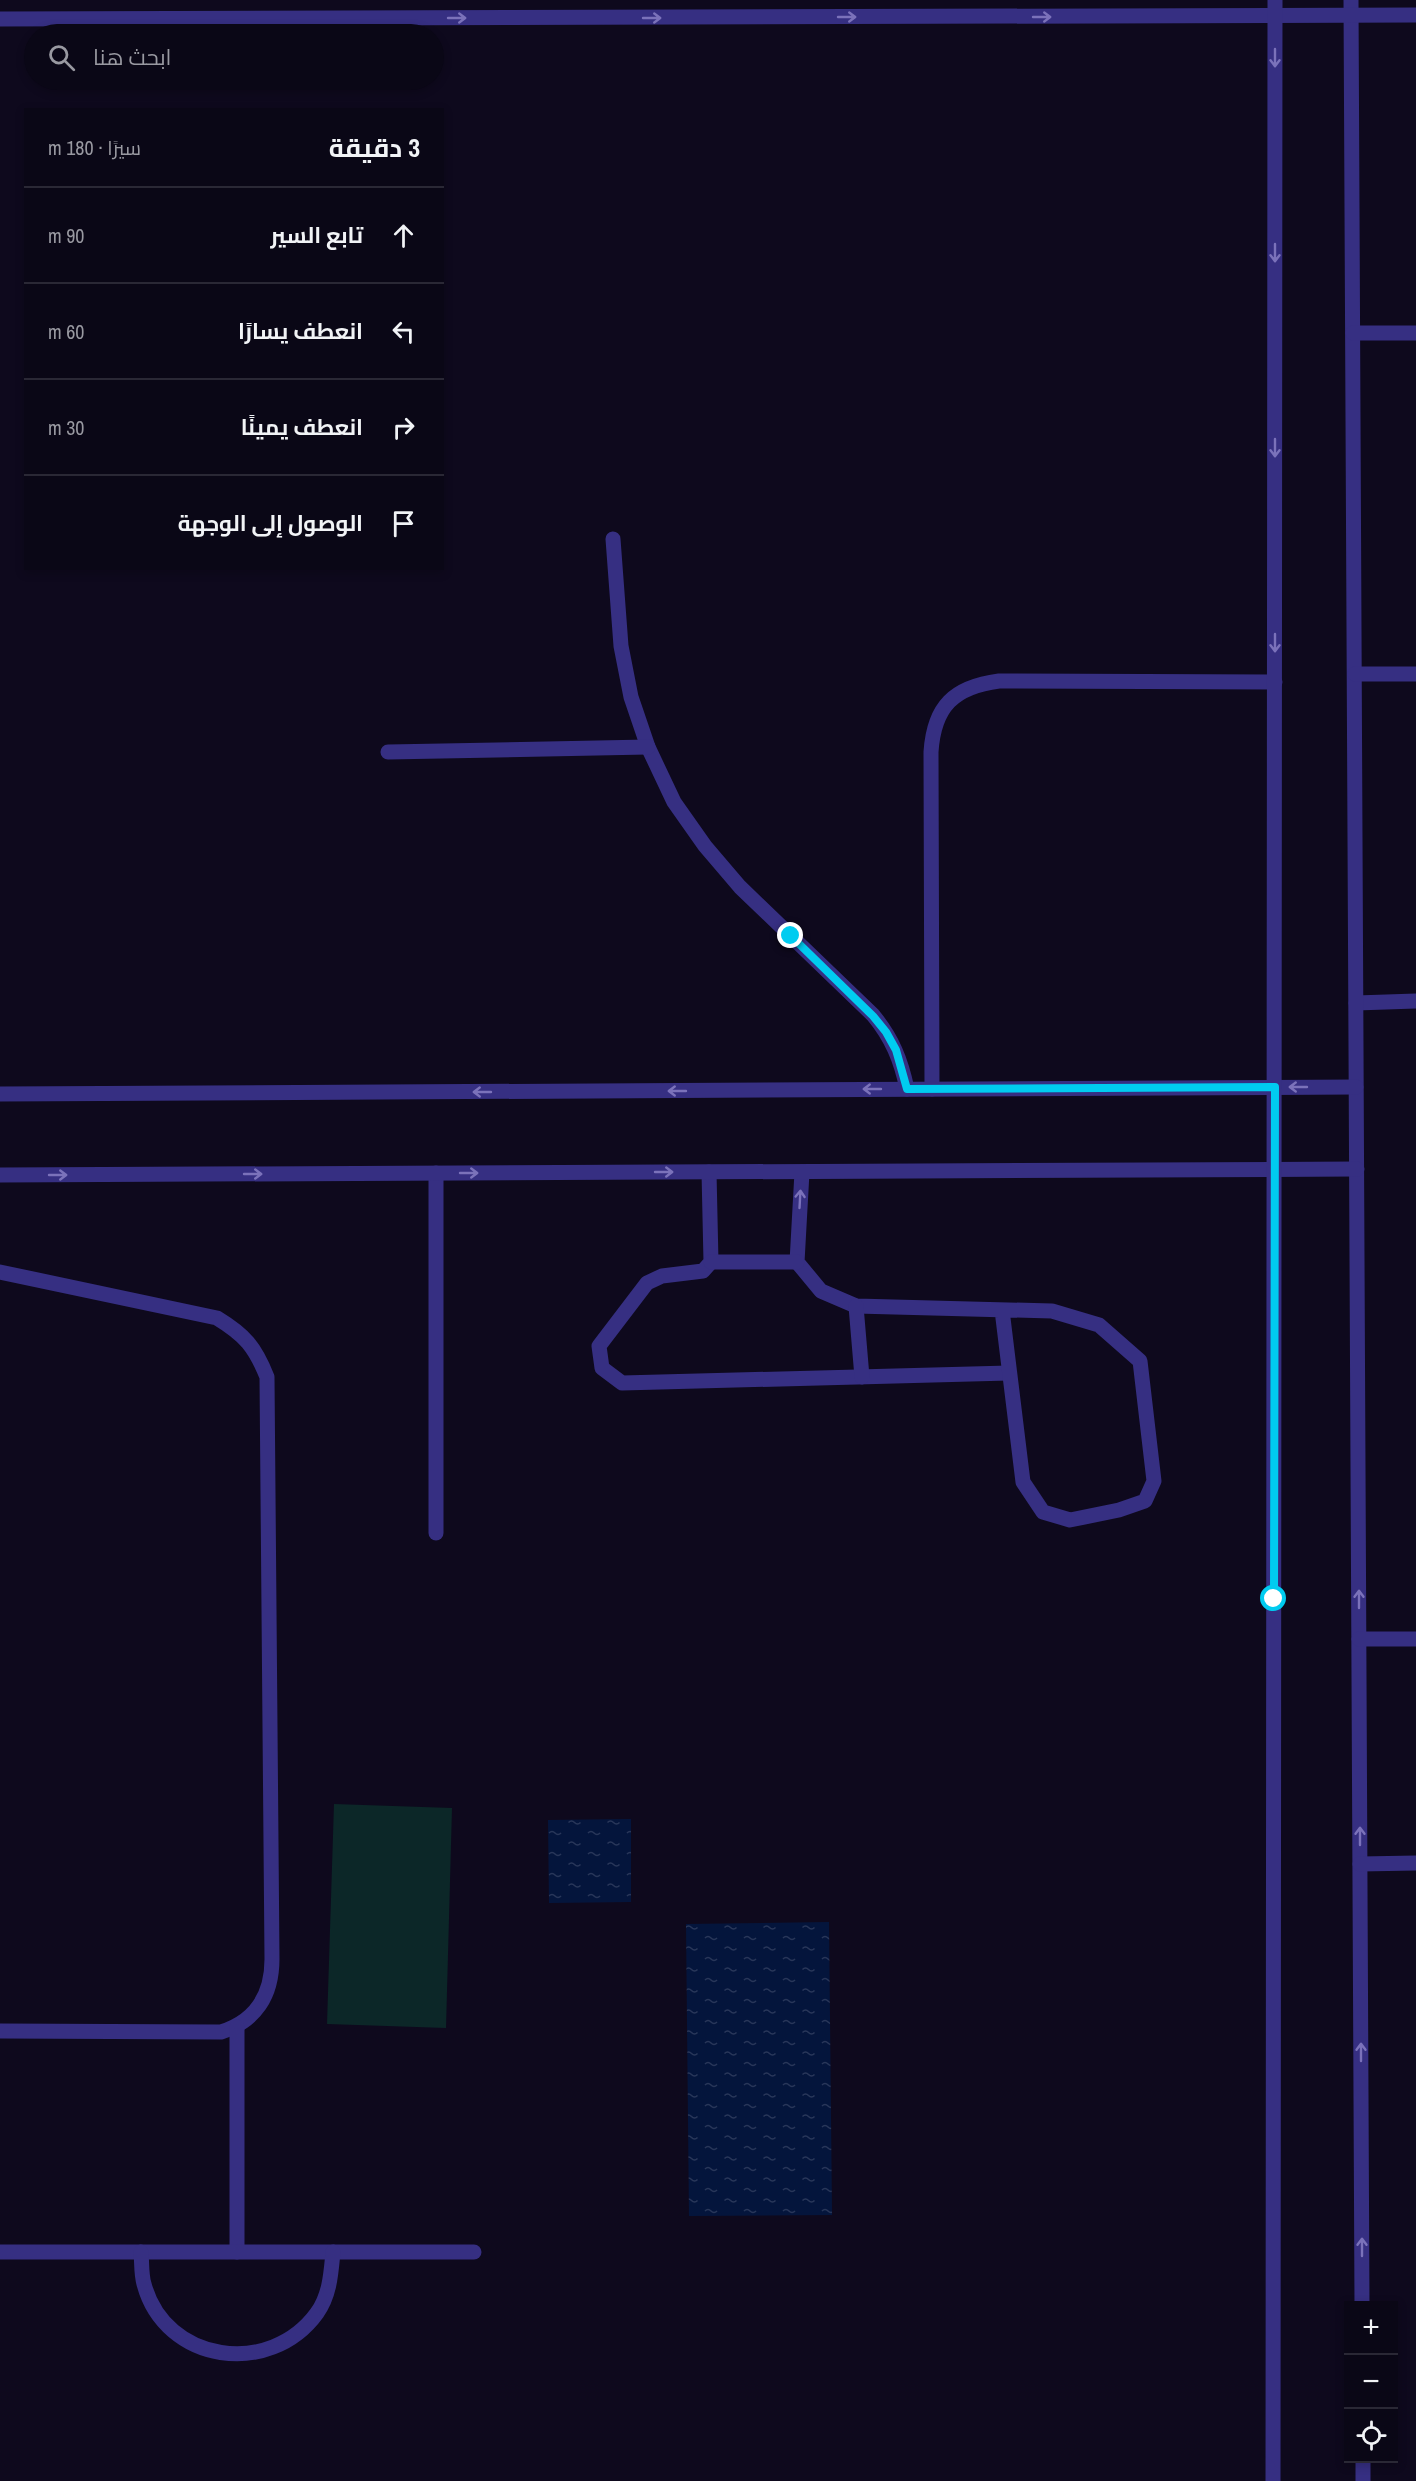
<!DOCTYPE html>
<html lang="ar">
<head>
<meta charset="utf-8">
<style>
  :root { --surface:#0a0716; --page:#181523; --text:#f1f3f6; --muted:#9999a1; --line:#2a2835 }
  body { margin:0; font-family:"Archivo Narrow",Cairo,sans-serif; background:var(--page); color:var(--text); direction:rtl }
  .controls { position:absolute; right:18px; bottom:18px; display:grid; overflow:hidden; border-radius:0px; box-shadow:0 3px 9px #0003 }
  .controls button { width:54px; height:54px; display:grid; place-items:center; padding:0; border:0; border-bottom:2px solid var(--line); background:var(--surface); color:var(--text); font:30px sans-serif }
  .stop { position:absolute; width:18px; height:18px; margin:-14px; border:4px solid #00ccf0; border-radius:50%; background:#fff }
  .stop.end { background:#00ccf0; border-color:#fff; box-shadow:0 2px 6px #0008 }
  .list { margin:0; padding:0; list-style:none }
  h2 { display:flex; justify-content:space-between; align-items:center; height:78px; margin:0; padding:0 24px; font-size:26px }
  h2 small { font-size:20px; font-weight:400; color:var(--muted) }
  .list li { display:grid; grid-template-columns:39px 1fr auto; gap:18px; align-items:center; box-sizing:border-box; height:96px; padding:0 24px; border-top:2px solid var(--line) }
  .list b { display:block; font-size:22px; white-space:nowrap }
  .list em { font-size:20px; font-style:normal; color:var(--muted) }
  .icon { flex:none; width:33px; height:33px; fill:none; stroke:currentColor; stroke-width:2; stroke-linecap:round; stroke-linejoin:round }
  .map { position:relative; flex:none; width:1416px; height:2481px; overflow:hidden; direction:ltr }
  .search { position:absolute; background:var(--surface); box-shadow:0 3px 9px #0003; left:24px; top:24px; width:420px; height:66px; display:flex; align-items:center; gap:15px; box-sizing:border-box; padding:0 21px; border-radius:33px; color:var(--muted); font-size:22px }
  .panel { position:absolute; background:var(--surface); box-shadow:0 3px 9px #0003; left:24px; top:108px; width:420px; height:462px; border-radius:0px; direction:rtl }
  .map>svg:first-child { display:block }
</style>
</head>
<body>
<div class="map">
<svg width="1416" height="2481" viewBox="0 0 1416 2481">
  <defs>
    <pattern id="water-ripples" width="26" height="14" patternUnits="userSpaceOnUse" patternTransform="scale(1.5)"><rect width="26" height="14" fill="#04153c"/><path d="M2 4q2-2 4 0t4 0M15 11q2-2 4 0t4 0" fill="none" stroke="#283659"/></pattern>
  </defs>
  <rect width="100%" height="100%" fill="#0e091d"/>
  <path fill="#0c2728" d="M 334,1804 L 452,1808 L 446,2028 L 327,2024 Z"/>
  <g fill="url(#water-ripples)">
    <path d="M 631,1819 L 631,1902 L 549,1903 L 548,1820 Z"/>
    <path d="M 829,1922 L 832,2215 L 689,2216 L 686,1924 Z"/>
  </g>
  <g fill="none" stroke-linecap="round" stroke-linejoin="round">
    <g stroke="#362f82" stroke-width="15">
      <path d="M 1356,1003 L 1416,1001"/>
      <path d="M 709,1172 L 711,1262 L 703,1271 L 662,1276 L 647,1283 L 599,1346 L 602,1368 L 622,1383 L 1009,1373"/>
      <path d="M 802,1172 L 797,1262 L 821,1291 L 856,1306 L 1052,1311 L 1099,1325 L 1140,1361 L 1154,1481 L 1145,1501 L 1119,1510 L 1070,1520 L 1043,1512 L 1023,1482 L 1002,1310"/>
      <path d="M 711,1262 L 797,1262"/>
      <path d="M 0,1272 L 217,1318 C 245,1335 255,1347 267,1377 L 272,1959 C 272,1995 256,2021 221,2032 L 0,2031"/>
      <path d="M 856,1306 L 862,1377"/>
      <path d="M 436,1533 L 436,1173"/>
      <path d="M 237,2027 L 237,2252"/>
      <path d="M 0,2252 L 474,2252"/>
      <path d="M 141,2252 C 142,2262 141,2274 144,2284 C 165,2363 270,2378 317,2313 C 330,2295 331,2273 333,2252"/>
    </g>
    <g stroke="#362f82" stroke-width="15">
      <path d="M 1351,0 L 1362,2306"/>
      <path d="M 0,19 L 1416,15"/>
      <path d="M 1353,333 L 1416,333"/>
      <path d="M 613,539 L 621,646 L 631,697 L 648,747 L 674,802 L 705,846 L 740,887 L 873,1015 C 892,1038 901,1060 907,1089"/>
      <path d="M 1355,674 L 1416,674"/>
      <path d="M 388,752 L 648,747"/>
      <path d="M 932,1089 L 931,752 C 934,706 954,687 999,681 L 1275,682"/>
      <path d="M 0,1094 L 1356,1087"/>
      <path d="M 0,1175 L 1357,1169"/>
      <path d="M 1359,1639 L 1416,1639"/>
      <path d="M 1360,1864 L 1416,1863"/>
      <path d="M 1363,2458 L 1363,2481"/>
      <path d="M 1273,2481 L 1275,0"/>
    </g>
  </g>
  <defs><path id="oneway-shaft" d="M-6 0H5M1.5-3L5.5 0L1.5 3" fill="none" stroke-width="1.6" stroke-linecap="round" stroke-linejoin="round" transform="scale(1.5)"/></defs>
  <g stroke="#7b72ba">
    <use href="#oneway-shaft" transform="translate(847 17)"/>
    <use href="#oneway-shaft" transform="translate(1042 17)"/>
    <use href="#oneway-shaft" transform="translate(457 18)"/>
    <use href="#oneway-shaft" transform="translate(652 18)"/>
    <use href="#oneway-shaft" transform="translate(1275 58) rotate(90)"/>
    <use href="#oneway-shaft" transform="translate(1275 253) rotate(90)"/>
    <use href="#oneway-shaft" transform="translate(1275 448) rotate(90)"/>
    <use href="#oneway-shaft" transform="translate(1275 643) rotate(90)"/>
    <use href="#oneway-shaft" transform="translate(1298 1087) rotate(180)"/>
    <use href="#oneway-shaft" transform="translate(872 1089) rotate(180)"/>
    <use href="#oneway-shaft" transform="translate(677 1091) rotate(180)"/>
    <use href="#oneway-shaft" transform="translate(482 1092) rotate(180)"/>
    <use href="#oneway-shaft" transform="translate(664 1172)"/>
    <use href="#oneway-shaft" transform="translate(469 1173)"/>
    <use href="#oneway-shaft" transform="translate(253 1174)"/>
    <use href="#oneway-shaft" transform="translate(58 1175)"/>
    <use href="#oneway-shaft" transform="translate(800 1199) rotate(-87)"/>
    <use href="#oneway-shaft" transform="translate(1359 1599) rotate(-90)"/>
    <use href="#oneway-shaft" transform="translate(1360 1836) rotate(-90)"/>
    <use href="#oneway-shaft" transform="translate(1361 2052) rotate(-90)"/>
    <use href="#oneway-shaft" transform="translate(1362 2247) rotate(-90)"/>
  </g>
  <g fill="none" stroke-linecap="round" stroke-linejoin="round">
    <path stroke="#00ccf0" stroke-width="8" d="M 791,936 L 873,1016 L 886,1032 L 896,1050 L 907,1089 L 1275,1087 L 1274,1599"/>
  </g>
</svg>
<div class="controls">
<button>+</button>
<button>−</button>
<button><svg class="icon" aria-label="locate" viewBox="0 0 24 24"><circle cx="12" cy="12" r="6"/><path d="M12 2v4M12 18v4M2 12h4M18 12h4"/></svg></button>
</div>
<div class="stop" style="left:1274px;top:1599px"></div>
<div class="stop end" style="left:791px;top:936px"></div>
<div class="search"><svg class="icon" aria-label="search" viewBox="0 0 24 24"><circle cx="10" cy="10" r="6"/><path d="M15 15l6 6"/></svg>ابحث هنا</div>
<section class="panel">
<h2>3 دقيقة<small>سيرًا · 180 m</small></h2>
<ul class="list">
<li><svg class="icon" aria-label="ahead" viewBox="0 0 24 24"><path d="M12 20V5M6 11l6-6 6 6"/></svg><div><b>تابع السير</b></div><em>90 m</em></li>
<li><svg class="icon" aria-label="left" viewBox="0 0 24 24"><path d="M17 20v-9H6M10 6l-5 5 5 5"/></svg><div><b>انعطف يسارًا</b></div><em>60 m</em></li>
<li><svg class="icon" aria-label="right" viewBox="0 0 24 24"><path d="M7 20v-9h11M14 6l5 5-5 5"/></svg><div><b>انعطف يمينًا</b></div><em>30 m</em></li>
<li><svg class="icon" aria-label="arrive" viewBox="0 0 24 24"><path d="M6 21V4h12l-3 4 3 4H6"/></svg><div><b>الوصول إلى الوجهة</b></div></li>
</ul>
</section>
</div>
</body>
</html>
